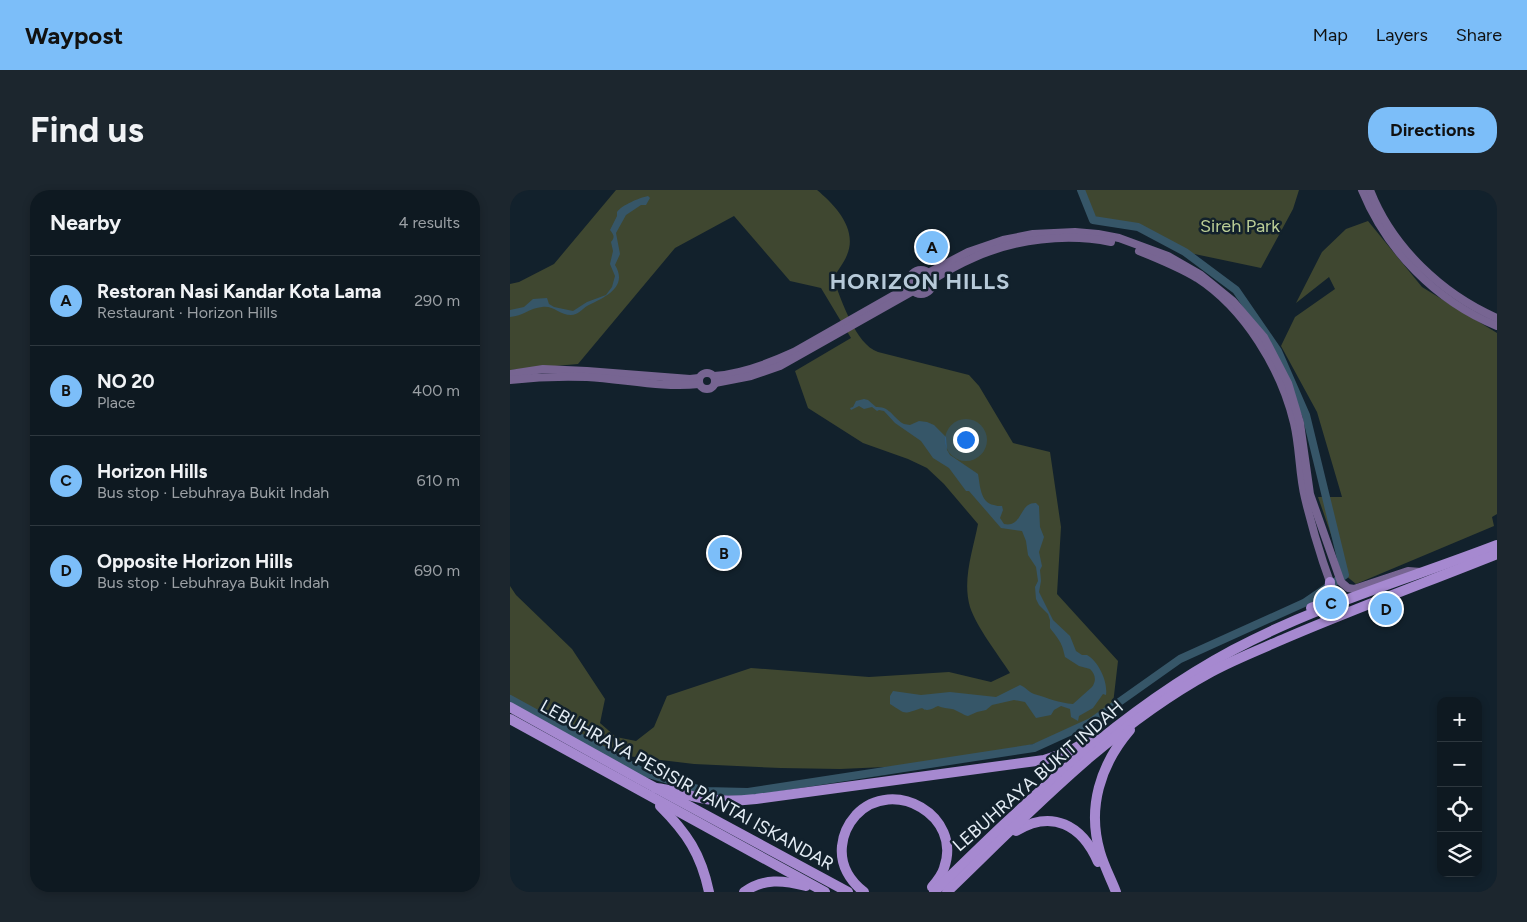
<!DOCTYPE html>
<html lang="en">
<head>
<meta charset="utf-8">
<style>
  :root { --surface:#0e1921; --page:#1c262e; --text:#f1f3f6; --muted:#9ba0a5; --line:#2e383f; --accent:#7cbef9 }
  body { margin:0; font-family:Figtree,sans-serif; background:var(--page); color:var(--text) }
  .controls { position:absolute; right:15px; bottom:15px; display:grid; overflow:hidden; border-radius:10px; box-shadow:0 2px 8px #0003 }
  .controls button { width:45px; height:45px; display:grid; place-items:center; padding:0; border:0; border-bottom:1px solid var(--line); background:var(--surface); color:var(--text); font:25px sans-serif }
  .you { position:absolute; left:455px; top:249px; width:18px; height:18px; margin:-12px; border:4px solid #fff; border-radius:50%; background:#1a73e8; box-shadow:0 0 0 8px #1a73e833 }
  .badge { display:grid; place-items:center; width:32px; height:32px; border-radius:50%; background:var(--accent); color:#111; font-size:16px; font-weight:700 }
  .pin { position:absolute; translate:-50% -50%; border:2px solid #fff; box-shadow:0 1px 5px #0006 }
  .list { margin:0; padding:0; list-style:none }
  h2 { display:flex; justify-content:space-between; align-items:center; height:65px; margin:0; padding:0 20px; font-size:21px }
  h2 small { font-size:16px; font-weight:400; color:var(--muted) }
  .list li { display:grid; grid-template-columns:32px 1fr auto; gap:15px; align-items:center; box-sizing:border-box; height:90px; padding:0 20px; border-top:1px solid var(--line) }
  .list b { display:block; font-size:19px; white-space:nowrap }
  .list p { margin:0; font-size:16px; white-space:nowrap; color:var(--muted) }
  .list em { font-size:16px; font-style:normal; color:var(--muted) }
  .icon { flex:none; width:28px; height:28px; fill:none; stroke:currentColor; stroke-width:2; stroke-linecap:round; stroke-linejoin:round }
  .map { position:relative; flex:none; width:987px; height:702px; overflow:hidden; border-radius:20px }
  header { display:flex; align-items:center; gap:30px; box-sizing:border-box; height:70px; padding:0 25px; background:var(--accent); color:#111 }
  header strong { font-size:24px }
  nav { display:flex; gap:28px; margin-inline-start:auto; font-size:18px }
  .intro { display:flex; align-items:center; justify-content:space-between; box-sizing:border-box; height:120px; padding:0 30px }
  h1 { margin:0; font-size:35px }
  .button { padding:12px 22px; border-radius:20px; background:var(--accent); color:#111; font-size:18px; font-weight:700 }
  main { display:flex; gap:30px; padding:0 30px }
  aside { flex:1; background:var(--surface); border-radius:20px; box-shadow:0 2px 8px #0003 }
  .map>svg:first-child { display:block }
</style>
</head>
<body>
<header>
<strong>Waypost</strong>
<nav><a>Map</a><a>Layers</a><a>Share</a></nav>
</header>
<div class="intro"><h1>Find us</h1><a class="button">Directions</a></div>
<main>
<aside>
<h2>Nearby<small>4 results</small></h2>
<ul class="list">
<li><span class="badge">A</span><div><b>Restoran Nasi Kandar Kota Lama</b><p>Restaurant · Horizon Hills</p></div><em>290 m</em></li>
<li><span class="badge">B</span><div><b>NO 20</b><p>Place</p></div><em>400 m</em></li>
<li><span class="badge">C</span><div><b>Horizon Hills</b><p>Bus stop · Lebuhraya Bukit Indah</p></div><em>610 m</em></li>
<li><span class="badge">D</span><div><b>Opposite Horizon Hills</b><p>Bus stop · Lebuhraya Bukit Indah</p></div><em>690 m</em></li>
</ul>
</aside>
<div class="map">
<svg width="987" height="702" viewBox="0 0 987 702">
  <rect width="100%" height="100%" fill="#12212c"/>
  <g fill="#3f4730">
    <path d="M 106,0 L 307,0 C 325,15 348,39 337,65 C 334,73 327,81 323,89 C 332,110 345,154 368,162 L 459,185 L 469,196 L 503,253 L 540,262 L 551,337 L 547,404 L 608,471 L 603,514 L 578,532 L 552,545 L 520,555 L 459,567 L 398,576 L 330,579 L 271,578 L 184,574 L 109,565 L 87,555 L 0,506 L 0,396 L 6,405 L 62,459 L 95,509 L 90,533 L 106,547 L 126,551 L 144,537 L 157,506 L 241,478 L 359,487 L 439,482 L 481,492 L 500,483 C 488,464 467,438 460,417 C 452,390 463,360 468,334 L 434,294 L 417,278 L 398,269 L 353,253 L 298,218 L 285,181 L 341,148 L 311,98 L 280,91 L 224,26 L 165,58 L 68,174 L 0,180 L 0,94 L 9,92 L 44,74 Z"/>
    <path d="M 571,0 L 789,0 L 783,19 L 751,78 L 675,62 L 628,37 L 583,30 Z"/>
    <path d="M 858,31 L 912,97 L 987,143 L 987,324 L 982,327 L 984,336 L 846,394 L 835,385 L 808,307 L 832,307 L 807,222 L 771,156 L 785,127 L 825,99 L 819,87 L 786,113 L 812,62 L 836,39 Z"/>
  </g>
  <g fill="#365668">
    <path d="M 138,6 L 140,8 L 136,15 L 131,15 L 116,25 L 106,43 L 110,64 L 105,75 C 119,98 93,108 77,116 C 72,119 68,125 61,125 C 50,125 43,115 32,117 C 20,118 13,126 0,127 L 0,120 L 14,117 L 23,109 L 37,108 L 39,114 L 44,117 L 63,121 L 77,112 L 96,105 L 102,97 L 105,86 L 100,74 L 103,61 L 101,52 C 105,47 104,45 100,40 L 107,26 L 107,22 C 112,15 129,8 138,6 Z"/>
    <path d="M 354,209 L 358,210 L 366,217 C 380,216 383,228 394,234 L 400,235 L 409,231 L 417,232 L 424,235 L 436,247 L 437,260 L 440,265 L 468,284 C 470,294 470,313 484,315 C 486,316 489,316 492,316 L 493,320 L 490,328 L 494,334 C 513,338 509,312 526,313 L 529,316 L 530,337 L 534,347 L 529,362 L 532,376 L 530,380 L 531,391 L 529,402 L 543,430 L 560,446 L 566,461 L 572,465 L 577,465 C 589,472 598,492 596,505 L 593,504 L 583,518 L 569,526 L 568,531 L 561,527 L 560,519 L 551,516 L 544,520 L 541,525 L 526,528 L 515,512 L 504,510 L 482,515 L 476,520 L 467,522 L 458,526 C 453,525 447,520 442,519 C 437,518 433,518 428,516 C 425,517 421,520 417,520 C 412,520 414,517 409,519 C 392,525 395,523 380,514 L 380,506 L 383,501 L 411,505 L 440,502 L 486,507 L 510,495 C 516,497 518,502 524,504 C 538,508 549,513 563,514 L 582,497 C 587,490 585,484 580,479 L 569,476 L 555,467 C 552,452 549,450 540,438 L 540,430 L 538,424 L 529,415 L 526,409 L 525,397 L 528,391 L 526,377 L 518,365 L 516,351 L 512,341 L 491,338 L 459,301 L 456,301 L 439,278 L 423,268 L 411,251 L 385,233 L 374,221 L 369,220 L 367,221 L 362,217 L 354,219 L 349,216 L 341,220 L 340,218 L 343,217 L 346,211 Z"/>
  </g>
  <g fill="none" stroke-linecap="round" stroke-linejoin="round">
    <path stroke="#365668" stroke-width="8" d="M 0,509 L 135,583 L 195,601 L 238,602 L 524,558 L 581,532 L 670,469 L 794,413 L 835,385 L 796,225 L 768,161 L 726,100 L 675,62 L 628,37 L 583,30 L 571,0"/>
    <g stroke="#776592" stroke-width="8">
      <path d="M 852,0 C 877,61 926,111 987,136"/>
      <path d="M 860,0 C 882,57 932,104 987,128"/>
      <path d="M 629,61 C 649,69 669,77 687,88 C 735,119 771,179 784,233 C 790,258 789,284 795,308 C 804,346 817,387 832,423"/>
      <circle cx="411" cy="92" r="12"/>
      <path d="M 418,83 L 458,62 L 493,50 L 523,44 L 565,42 L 588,44 L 609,48 L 658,66 L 691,85 L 723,111 L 754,147 L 778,193 L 790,233 L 800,304 L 831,392 L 838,398 L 844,399 L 898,381 L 911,382"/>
      <path d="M 422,90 C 435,82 449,74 463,68 C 505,49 556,43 601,52"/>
      <circle cx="197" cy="191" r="8"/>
      <path d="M 0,184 L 33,179 L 77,181 L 180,189 L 189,188"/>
      <path d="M 204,186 C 232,184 258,174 284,162 L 400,96"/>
      <path d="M 0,190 C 26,187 51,186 77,187 C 114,189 152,198 189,194"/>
      <path d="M 205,193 L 241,186 L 270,176 L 403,101"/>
    </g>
    <g stroke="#a689d0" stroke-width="10">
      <path d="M 801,418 L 811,414 L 819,405 L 820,392"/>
      <path d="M 0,517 L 131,590 L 338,702"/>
      <path d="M 0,529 L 315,702"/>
      <path d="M 145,598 C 161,599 175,605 191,608 C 209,612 227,611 246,609 L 534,570 L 558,562 L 586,546"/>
      <path d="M 150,616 C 177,643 191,664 199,702"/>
      <path d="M 506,641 C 542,619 572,635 588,672"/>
      <path d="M 234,702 C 254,688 273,690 296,696"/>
      <path d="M 354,702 C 340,691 330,675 332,656 C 333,645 338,634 346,625 C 383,586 453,626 434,678 C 432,685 427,691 422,697"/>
      <path d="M 424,702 C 516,612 609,521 723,460 C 807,415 899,389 987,355"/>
      <path d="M 437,702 C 519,623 600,537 701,482 C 725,469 751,459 776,448 C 846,418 917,392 987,364"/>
      <path d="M 606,702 C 601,689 594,676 590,662 C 577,618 590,575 620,540"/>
    </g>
  </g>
  <g text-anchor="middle" stroke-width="5" stroke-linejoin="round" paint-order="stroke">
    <g font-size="18" fill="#bbce96" stroke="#12212c">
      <text x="730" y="42">Sireh Park</text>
    </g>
    <g font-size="18" fill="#e4edf5" stroke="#12212c">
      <text transform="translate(528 586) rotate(-41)" y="6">LEBUHRAYA BUKIT INDAH</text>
      <text transform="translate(177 595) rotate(29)" y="6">LEBUHRAYA PESISIR PANTAI ISKANDAR</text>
    </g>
    <g font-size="22" font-weight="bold" letter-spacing="1" fill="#b7cad9" stroke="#12212c">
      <text x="410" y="99">HORIZON HILLS</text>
    </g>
  </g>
</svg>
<div class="controls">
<button>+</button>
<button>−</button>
<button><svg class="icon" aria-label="locate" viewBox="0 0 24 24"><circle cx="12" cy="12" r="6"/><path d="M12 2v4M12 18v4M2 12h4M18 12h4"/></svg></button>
<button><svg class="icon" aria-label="layers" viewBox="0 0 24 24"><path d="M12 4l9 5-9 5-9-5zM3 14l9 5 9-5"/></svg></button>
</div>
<div class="you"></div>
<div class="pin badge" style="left:422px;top:57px">A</div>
<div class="pin badge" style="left:214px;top:363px">B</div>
<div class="pin badge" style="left:821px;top:413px">C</div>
<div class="pin badge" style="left:876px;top:419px">D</div>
</div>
</main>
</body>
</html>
